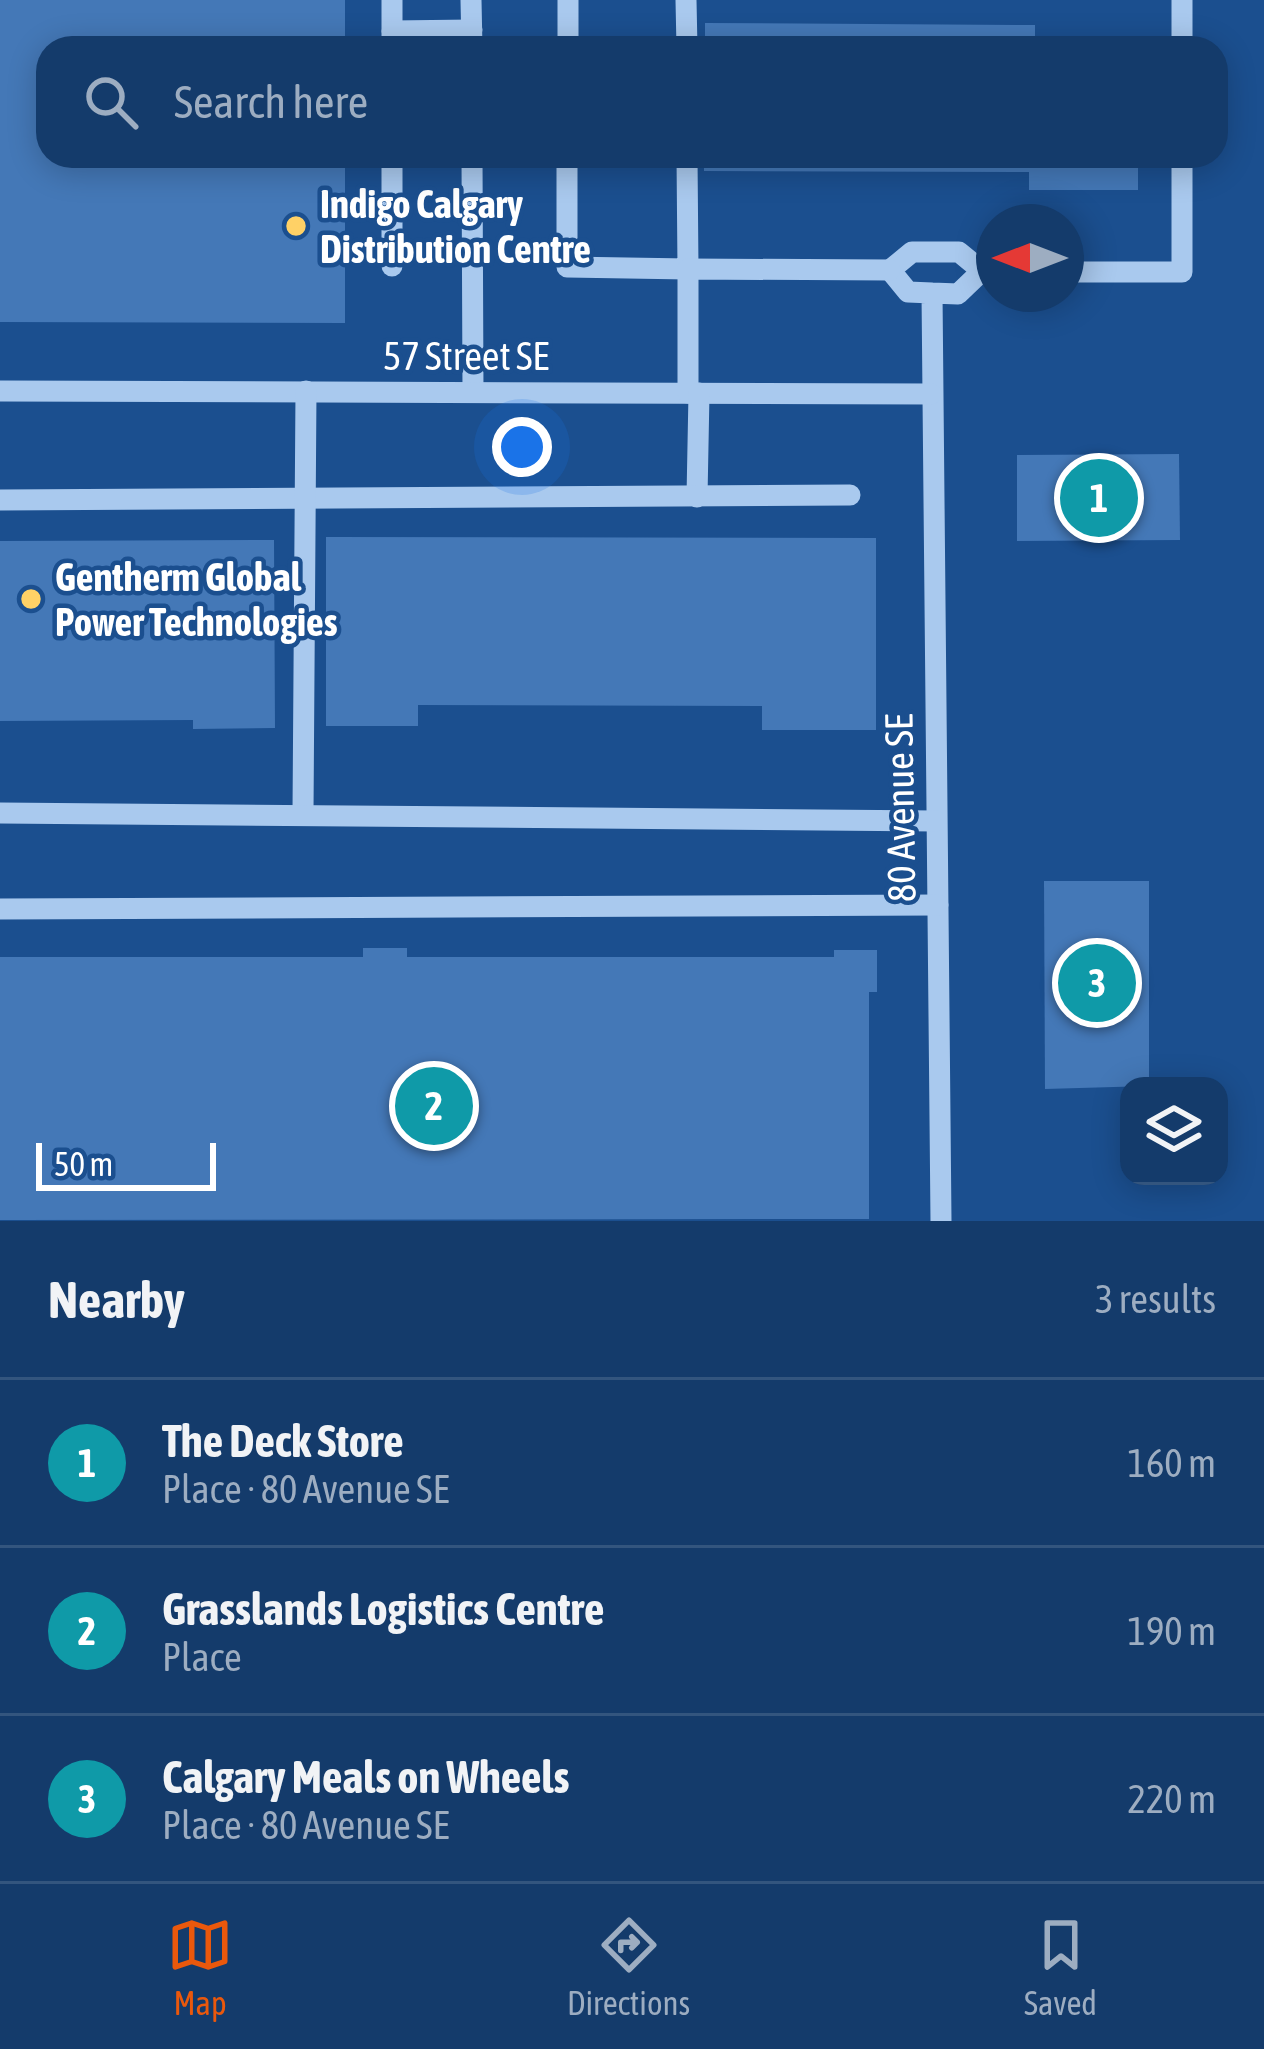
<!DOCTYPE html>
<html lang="en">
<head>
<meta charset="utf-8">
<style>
  :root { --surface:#143b6b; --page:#1d4271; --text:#f1f3f6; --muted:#9dadc1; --line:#33557e; --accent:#ea580c }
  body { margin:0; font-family:"Asap Condensed",sans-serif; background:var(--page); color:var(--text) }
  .controls { position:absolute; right:36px; bottom:36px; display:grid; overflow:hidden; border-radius:24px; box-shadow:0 6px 30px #0003 }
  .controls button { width:108px; height:108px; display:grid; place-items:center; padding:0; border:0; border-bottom:3px solid var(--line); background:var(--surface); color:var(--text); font:60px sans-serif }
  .compass { position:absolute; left:976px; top:204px; width:108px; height:108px; border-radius:50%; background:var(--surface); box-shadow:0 6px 30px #0003; rotate:270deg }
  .scale { position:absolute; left:36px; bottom:30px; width:180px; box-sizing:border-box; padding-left:12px; border:6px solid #fff; border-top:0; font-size:33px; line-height:42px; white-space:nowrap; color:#fff; -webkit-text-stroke:9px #1b4f8f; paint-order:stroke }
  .you { position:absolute; left:522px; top:447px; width:42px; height:42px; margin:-30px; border:9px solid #fff; border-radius:50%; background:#1a73e8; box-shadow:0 0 0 18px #1a73e833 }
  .badge { display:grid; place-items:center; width:78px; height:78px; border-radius:50%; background:var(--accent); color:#fff; font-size:39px; font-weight:700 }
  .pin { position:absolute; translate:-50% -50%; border:6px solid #fff; box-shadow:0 3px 12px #0006 }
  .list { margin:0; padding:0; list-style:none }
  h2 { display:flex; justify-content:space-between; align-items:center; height:156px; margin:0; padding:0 48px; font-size:51px }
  h2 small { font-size:39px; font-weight:400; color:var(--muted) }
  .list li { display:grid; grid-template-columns:78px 1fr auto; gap:36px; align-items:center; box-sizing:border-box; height:168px; padding:0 48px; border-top:3px solid var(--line) }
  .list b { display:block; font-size:45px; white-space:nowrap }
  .list p { margin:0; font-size:39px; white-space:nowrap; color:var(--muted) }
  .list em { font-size:39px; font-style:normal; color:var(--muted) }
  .icon { flex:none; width:66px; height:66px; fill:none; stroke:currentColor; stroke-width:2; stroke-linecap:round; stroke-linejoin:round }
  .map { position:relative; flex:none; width:1264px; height:1221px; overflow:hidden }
  .search { position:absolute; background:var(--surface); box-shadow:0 6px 30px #0003; left:36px; right:36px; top:36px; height:132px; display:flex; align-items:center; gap:30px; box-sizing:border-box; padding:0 42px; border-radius:36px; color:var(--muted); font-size:45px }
  .sheet { height:660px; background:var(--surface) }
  nav { display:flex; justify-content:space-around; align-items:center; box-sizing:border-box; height:168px; border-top:3px solid var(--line); background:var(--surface); font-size:33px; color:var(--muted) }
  nav a { display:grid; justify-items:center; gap:6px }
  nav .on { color:var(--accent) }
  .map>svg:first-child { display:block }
</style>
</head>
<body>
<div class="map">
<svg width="1264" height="1221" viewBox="0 0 1264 1221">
  <rect width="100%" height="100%" fill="#1b4f8f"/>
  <g fill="#4478b7">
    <path d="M 0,0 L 345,0 L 345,48 L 48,48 L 48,156 L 345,156 L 345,323 L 0,322 Z"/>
    <path d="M 705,23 L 1035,25 L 1035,38 L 1119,39 L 1119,48 L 705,48 Z"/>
    <path d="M 704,156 L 1138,156 L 1138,190 L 1029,190 L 1029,172 L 704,171 Z"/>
    <path d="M 1179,454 L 1180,540 L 1017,541 L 1017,455 Z"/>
    <path d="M 326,537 L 876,538 L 876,730 L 762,730 L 762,706 L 418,705 L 418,726 L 326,726 Z"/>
    <path d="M 274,540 L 275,728 L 193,729 L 193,720 L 0,721 L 0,541 Z"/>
    <path d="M 1044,881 L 1149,881 L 1149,1086 L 1045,1089 Z"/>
    <path d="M 363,948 L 407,948 L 407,957 L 834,957 L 834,950 L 877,950 L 877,992 L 869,992 L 869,1219 L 0,1220 L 0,957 L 363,957 Z"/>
  </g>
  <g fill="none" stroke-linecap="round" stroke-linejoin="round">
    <g stroke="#a9c9ee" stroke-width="21">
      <path d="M 392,0 L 392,48"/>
      <path d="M 471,0 L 472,48"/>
      <path d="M 686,0 L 687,48"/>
      <path d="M 1182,0 L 1182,48"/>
      <path d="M 392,31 L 472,30"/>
      <path d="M 568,48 L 568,0"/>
      <path d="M 392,156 L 392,266"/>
      <path d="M 472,156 L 473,392"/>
      <path d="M 567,156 L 567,267 L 688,269 L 687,156"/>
      <path d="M 1066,272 L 1182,272 L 1182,156"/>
      <path d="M 932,293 L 958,294 L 982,271 L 959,252 L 912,252 L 890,270 L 908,292 L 932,293 L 941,1221"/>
      <path d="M 0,391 L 931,394"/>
      <path d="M 688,393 L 688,269 L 890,270"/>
      <path d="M 697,497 L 699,393"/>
      <path d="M 0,500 L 850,495"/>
      <path d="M 303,812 L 306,391"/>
      <path d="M 0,813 L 936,821"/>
      <path d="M 0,909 L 938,905"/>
    </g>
  </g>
  <g fill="#ffd166" stroke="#1b4f8f" stroke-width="4.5">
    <circle cx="296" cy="226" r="12"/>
    <circle cx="31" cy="599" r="12"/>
  </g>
  <g text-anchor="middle" stroke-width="9" stroke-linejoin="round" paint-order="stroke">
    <g font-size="39" font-weight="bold" fill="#fff" stroke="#1b4f8f" text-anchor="start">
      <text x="320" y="218">Indigo Calgary<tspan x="320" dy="45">Distribution Centre</tspan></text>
      <text x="55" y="591">Gentherm Global<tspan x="55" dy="45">Power Technologies</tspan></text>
    </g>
    <g font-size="39" fill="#fff" stroke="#1b4f8f">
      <text x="466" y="370">57 Street SE</text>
      <text transform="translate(900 808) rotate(-91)" y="14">80 Avenue SE</text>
    </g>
  </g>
</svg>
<div class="controls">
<button><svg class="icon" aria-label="layers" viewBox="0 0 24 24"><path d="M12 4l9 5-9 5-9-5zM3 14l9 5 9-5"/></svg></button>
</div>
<svg class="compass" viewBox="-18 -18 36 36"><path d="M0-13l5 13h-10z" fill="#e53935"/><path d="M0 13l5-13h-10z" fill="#9dadc1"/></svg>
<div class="scale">50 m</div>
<div class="you"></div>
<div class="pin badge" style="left:1099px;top:498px;background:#0f9aa8">1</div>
<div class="pin badge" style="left:434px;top:1106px;background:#0f9aa8">2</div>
<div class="pin badge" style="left:1097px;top:983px;background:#0f9aa8">3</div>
<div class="search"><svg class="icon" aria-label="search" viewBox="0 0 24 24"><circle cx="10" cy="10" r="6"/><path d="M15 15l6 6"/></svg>Search here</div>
</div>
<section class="sheet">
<h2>Nearby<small>3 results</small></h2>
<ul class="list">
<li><span class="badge" style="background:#0f9aa8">1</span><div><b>The Deck Store</b><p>Place · 80 Avenue SE</p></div><em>160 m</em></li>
<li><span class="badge" style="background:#0f9aa8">2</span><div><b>Grasslands Logistics Centre</b><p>Place</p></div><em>190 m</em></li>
<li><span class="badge" style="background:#0f9aa8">3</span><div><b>Calgary Meals on Wheels</b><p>Place · 80 Avenue SE</p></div><em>220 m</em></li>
</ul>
</section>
<nav>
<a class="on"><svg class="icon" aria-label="map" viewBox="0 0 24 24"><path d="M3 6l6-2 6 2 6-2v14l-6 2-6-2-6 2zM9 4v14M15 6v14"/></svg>Map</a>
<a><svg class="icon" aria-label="directions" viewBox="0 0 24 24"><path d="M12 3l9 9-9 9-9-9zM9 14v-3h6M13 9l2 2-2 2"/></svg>Directions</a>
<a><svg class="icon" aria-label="saved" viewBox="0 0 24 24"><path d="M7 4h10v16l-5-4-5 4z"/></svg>Saved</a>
</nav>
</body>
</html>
